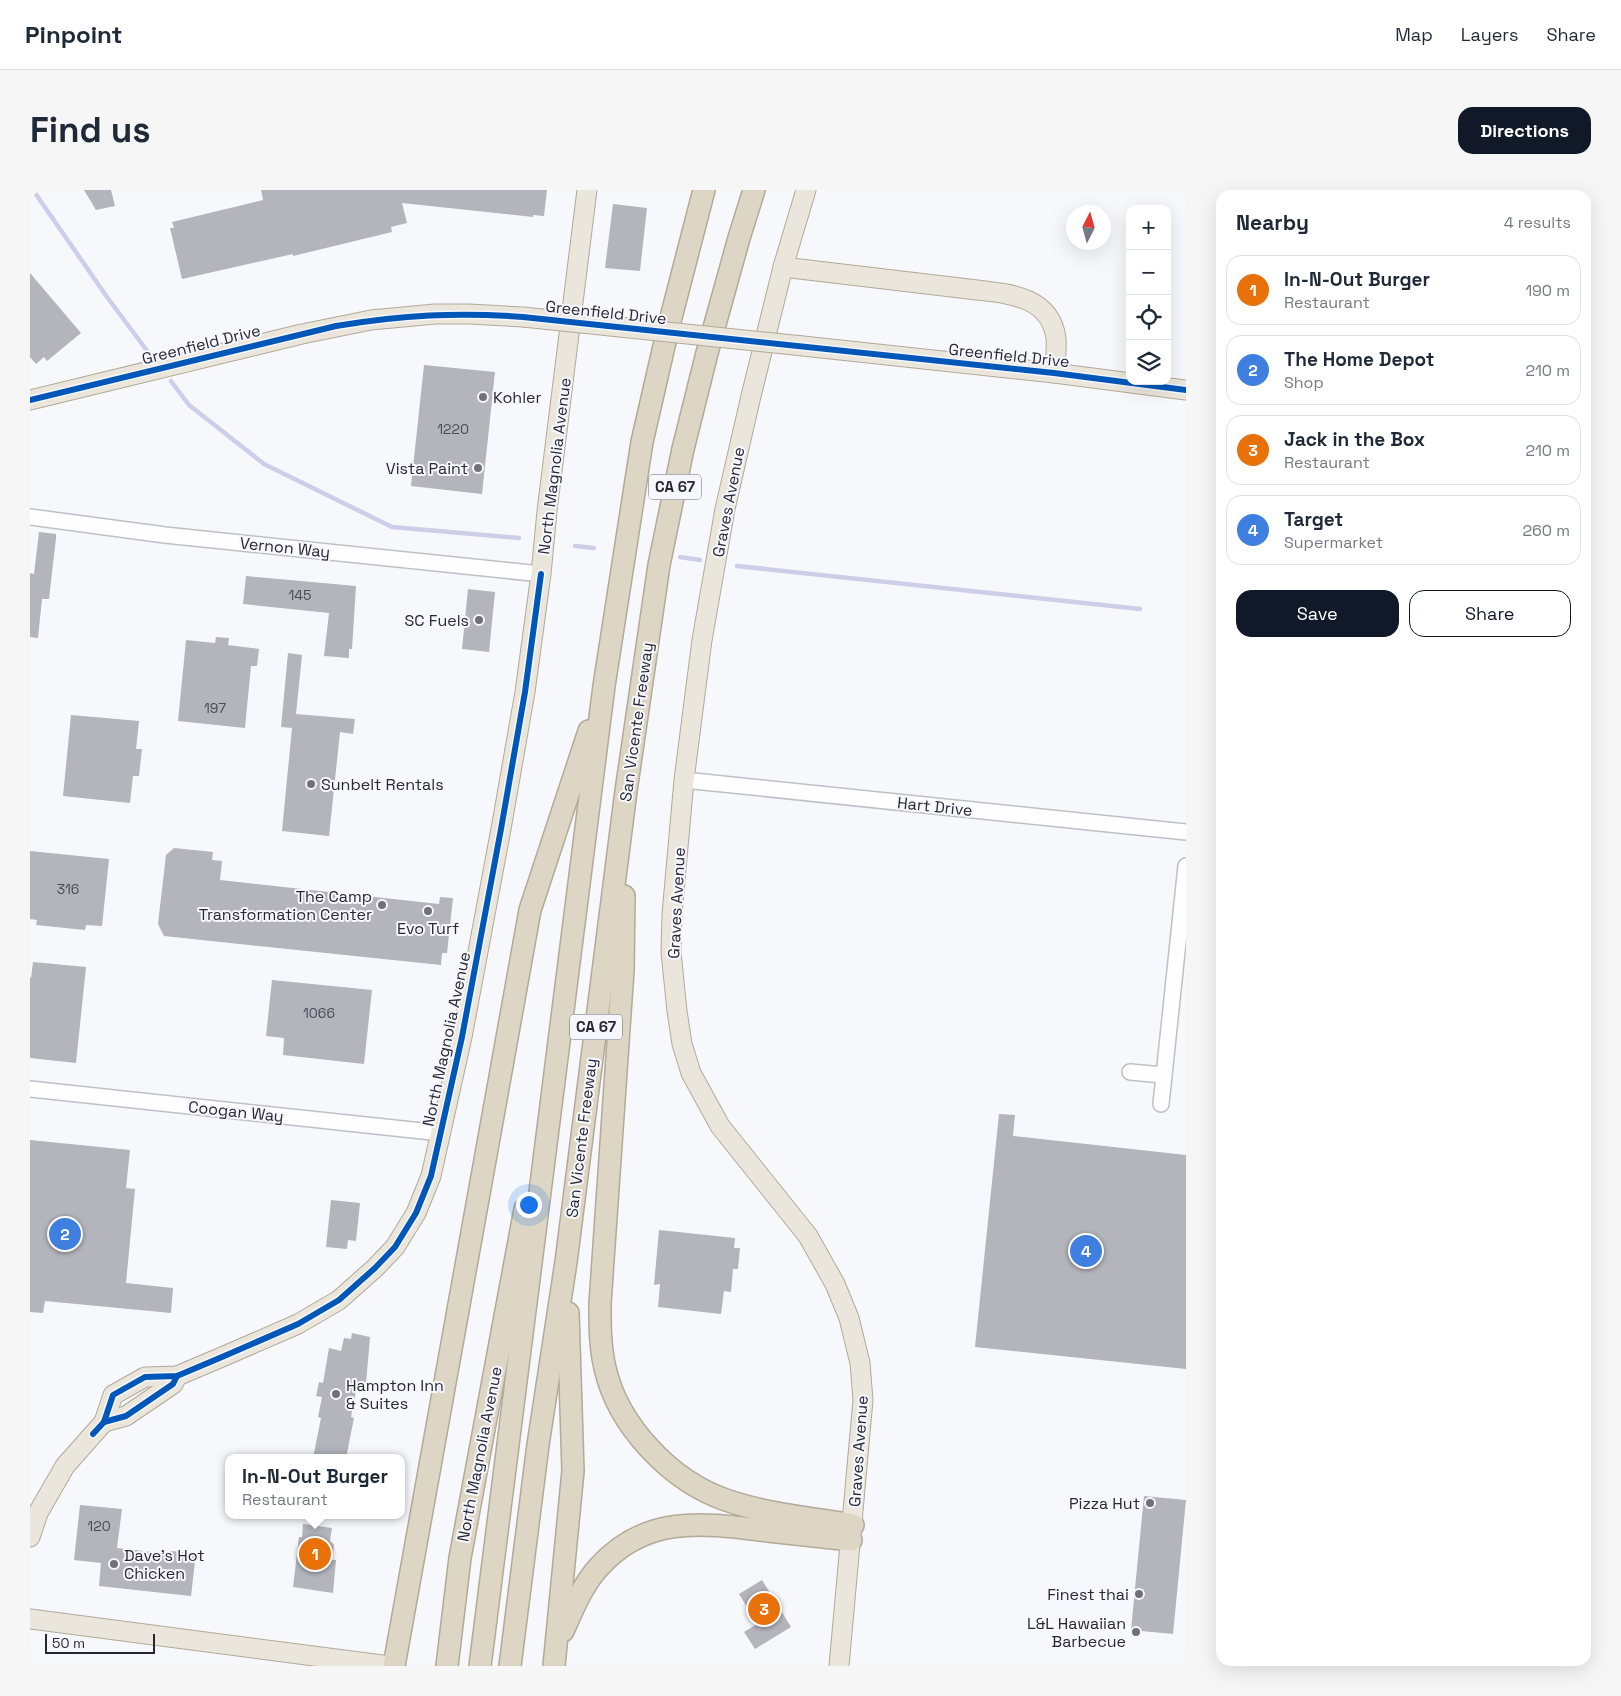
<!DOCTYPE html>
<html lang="en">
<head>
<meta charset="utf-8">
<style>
  :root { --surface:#fff; --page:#f6f6f7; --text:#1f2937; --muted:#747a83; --line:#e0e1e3; --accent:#111827 }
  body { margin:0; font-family:"Space Grotesk",sans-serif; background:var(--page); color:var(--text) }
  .controls { position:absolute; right:15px; top:15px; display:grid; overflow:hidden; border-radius:10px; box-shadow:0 5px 20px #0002 }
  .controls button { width:45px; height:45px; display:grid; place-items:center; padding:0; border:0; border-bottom:1px solid var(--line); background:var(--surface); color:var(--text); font:25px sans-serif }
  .compass { position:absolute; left:1036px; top:15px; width:45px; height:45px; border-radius:50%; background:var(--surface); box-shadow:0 5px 20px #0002; rotate:6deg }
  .scale { position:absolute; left:15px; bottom:12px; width:110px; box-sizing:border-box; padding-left:5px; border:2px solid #272734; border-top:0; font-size:14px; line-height:18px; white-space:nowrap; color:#272734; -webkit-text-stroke:4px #f6f7fd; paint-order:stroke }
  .you { position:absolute; left:498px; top:1014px; width:18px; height:18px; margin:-12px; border:4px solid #fff; border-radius:50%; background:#1a73e8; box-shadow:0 0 0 8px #1a73e833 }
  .badge { display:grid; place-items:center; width:32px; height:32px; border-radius:50%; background:var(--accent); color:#fff; font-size:16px; font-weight:700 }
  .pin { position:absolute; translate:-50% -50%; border:2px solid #fff; box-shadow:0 1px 5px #0006 }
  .popup { position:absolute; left:195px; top:1264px; width:180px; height:65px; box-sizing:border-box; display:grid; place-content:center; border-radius:10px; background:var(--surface); filter:drop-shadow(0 1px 4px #0005); font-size:16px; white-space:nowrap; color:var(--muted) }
  .popup b { font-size:19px; color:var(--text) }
  .popup::after { content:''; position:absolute; left:50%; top:100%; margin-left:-10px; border:10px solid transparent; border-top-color:var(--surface) }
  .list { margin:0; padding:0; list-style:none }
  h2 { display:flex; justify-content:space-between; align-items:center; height:65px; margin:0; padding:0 20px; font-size:21px }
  h2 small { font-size:16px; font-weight:400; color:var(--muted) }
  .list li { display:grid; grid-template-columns:32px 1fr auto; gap:15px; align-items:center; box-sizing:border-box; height:70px; margin:0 10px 10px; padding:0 10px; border:1px solid var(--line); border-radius:15px }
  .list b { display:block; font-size:19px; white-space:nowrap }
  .list p { margin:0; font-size:16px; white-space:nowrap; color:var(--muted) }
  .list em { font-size:16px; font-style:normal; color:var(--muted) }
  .actions { display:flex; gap:10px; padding:15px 20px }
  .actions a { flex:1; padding:11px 0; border:1px solid var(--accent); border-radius:15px; text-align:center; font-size:18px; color:var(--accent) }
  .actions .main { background:var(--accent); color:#fff }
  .icon { flex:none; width:28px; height:28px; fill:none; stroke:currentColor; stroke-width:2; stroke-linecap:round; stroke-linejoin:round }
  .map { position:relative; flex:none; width:1156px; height:1476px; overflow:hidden; border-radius:15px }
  header { display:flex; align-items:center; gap:30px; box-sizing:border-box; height:70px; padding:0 25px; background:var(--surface); border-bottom:1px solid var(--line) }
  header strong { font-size:24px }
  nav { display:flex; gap:28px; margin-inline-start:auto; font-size:18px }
  .intro { display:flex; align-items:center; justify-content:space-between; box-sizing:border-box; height:120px; padding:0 30px }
  h1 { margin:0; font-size:35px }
  .button { padding:12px 22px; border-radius:15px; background:var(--accent); color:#fff; font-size:18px; font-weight:700 }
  main { display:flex; gap:30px; padding:0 30px }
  aside { flex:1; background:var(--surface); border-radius:15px; box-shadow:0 5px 20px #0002 }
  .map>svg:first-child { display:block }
</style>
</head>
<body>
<header>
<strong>Pinpoint</strong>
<nav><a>Map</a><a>Layers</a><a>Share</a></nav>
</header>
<div class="intro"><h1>Find us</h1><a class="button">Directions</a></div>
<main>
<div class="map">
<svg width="1156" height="1476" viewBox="0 0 1156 1476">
  <rect width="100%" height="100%" fill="#f7f8fc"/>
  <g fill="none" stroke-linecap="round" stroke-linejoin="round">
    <g stroke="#ccceea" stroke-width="4.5">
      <path d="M 3,0 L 77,107 L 118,162"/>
      <path d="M 141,191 L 159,215 L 234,274 L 362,337 L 489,348"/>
      <path d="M 545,356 L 564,358"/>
      <path d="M 650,367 L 670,370"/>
      <path d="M 707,376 L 1110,419"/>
    </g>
  </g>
  <g fill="#b3b4bc">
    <path d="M 54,0 L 81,0 L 85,16 L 66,20 Z"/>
    <path d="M 231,0 L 517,0 L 514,26 L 503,25 L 503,27 L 372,13 L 377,33 L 361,37 L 362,42 L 263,66 L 263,64 L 152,89 L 140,38 L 144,38 L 142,32 L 233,10 Z"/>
    <path d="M 583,14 L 617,18 L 610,81 L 575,78 Z"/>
    <path d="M 0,83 L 51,143 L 17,171 L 14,167 L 6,174 L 0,167 Z"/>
    <path d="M 394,175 L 465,182 L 452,304 L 381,296 Z"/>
    <path d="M 9,342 L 26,344 L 26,348 L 19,409 L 12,409 L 8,448 L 0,447 L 0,383 L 4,384 Z"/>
    <path d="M 216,386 L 326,396 L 322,459 L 319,459 L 319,468 L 294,466 L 299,423 L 213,414 Z"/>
    <path d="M 438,399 L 465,402 L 459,462 L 432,459 Z"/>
    <path d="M 186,447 L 199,448 L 198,455 L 229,459 L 227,476 L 221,476 L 215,538 L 148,531 L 156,450 L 185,453 Z"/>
    <path d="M 258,463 L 272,465 L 266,524 L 325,529 L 323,544 L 310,542 L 299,646 L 252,641 L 262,538 L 251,537 Z"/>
    <path d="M 41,525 L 109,531 L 106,559 L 112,559 L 109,586 L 103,586 L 100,613 L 33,606 Z"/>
    <path d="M 144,658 L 183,662 L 182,670 L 192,671 L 190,690 L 409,714 L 410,707 L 423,708 L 417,763 L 412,763 L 411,775 L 134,746 L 128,734 L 136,665 Z"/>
    <path d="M 0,661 L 79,669 L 72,736 L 56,735 L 55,740 L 6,735 L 7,730 L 0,729 Z"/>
    <path d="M 3,772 L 56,777 L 46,873 L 0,868 L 0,787 L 1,788 Z"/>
    <path d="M 242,790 L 342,800 L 334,874 L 253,865 L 254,848 L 236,846 Z"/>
    <path d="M 969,924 L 985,925 L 983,946 L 1156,965 L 1156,1179 L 945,1157 Z"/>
    <path d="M 0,950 L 100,960 L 96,998 L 105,999 L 96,1093 L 143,1098 L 141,1123 L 15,1111 L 13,1123 L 0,1122 Z"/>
    <path d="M 301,1010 L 330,1013 L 326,1051 L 318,1050 L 317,1059 L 296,1057 Z"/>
    <path d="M 629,1040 L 705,1048 L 704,1058 L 710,1058 L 708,1079 L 703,1079 L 701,1102 L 694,1101 L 691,1124 L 628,1117 L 630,1094 L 624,1095 Z"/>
    <path d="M 322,1143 L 340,1147 L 336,1194 L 327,1195 L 321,1227 L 324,1228 L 316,1268 L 283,1268 L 291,1228 L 288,1227 L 292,1207 L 286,1206 L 289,1192 L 293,1193 L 299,1158 L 311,1161 L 314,1148 L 321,1149 Z"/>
    <path d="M 1114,1306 L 1156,1310 L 1143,1444 L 1101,1440 Z"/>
    <path d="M 50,1315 L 92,1319 L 87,1358 L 141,1364 L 141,1361 L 166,1363 L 161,1406 L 69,1396 L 71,1373 L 44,1370 Z"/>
    <path d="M 273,1334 L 302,1338 L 300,1351 L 304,1355 L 302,1370 L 306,1370 L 303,1403 L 263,1397 L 269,1347 L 272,1347 Z"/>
    <path d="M 732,1390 L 761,1437 L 725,1459 L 714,1442 L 727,1434 L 709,1404 Z"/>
  </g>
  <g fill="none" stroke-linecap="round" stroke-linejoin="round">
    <g stroke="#bfbfc7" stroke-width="18">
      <g id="minor">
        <path d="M 0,327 L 135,345 L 511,384"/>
        <path d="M 654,590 L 1156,642"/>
        <path d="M 1100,882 L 1133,885"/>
        <path d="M 0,899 L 411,943"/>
        <path d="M 1131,914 L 1156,676"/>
      </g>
    </g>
    <g stroke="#b2a998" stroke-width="21">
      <g id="major">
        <path d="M 776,0 L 753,77 L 721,206 L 695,319 L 672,450 L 654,590 L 642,724 L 641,762 L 647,821 L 652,854 L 661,883 L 690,936 L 778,1046 L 805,1094 L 819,1128 L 830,1173 L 833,1210 L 809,1476"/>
        <path d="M 753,77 L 947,100 C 981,104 1020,107 1026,148 C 1027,160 1025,172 1024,183"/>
        <path d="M 773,156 L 1024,183 L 1156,200"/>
        <path d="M 0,210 L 272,144 L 341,130 L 405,124 L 439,124 L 493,127"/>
        <path d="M 74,1232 L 96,1226 L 143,1194 L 147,1186"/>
        <path d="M 0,1347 L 8,1323 L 35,1276 L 74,1232 L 83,1205 L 115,1187 L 147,1186 L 192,1167 L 268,1134 L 309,1110 L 345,1078 L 365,1057 L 386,1023 L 401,986 L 432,847 L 471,639 L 495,502 L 511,384 L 517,321 L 557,0"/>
        <path d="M 0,1429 L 360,1476"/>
      </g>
    </g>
    <g stroke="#b2a998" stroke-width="24">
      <g id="highway">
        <path d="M 594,706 L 593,780 L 570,1114 C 570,1136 570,1157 575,1178 C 588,1236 641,1291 696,1310 C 736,1324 781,1328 823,1335"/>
        <path d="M 533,1441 C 543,1419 552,1396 568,1378 C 616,1324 673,1333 738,1341 C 765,1344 793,1347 821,1350"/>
        <path d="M 364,1476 L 500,720 L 559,541"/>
        <path d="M 417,1476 L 430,1368 L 495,1019"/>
        <path d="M 450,1476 L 574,496 L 612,252 L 637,143 L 674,0"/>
        <path d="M 480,1476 L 508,1255 L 536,1072 L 596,601 L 629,375 L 653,259 L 677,163 L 709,48 L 724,0"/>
        <path d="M 524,1476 L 543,1281 L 538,1123"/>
      </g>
    </g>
    <use href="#minor" stroke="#fefeff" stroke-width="15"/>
    <use href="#major" stroke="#ebe6dc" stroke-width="19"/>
    <use href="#highway" stroke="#ded6c4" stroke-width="21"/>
    <g stroke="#b2a998" stroke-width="21" stroke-linecap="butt">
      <path id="major-bridge" d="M 493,127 L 773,156"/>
    </g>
    <use href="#major-bridge" stroke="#ebe6dc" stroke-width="19"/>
    <g stroke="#f6f7fd" stroke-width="9">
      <g id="cycleway">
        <path d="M 0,210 L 306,136 C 372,125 427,122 493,127 L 1024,183 L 1156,200"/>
        <path d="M 74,1232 L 96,1226 L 143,1194 L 147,1186"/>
        <path d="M 63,1244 L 74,1232 L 83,1205 L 115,1187 L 147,1186 L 192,1167 L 268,1134 L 309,1110 L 345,1078 L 365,1057 L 386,1023 L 401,986 L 432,847 L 471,639 L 495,502 L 511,384"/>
      </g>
    </g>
    <use href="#cycleway" stroke="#0057b8" stroke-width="6"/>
  </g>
  <g fill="#70707a" stroke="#f6f7fd" stroke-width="2">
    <circle cx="453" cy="207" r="5"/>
    <circle cx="448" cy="278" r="5"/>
    <circle cx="449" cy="430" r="5"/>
    <circle cx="281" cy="594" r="5"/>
    <circle cx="352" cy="715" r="5"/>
    <circle cx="398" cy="721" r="5"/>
    <circle cx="306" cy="1204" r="5"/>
    <circle cx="1120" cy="1313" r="5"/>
    <circle cx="84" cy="1374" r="5"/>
    <circle cx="1109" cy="1404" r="5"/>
    <circle cx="1106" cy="1442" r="5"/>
  </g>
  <g text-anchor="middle" stroke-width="4" stroke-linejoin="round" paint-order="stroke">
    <g font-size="14" fill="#4a4a56">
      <text x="423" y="244">1220</text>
      <text x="270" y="410">145</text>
      <text x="185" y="523">197</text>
      <text x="38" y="704">316</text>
      <text x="289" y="828">1066</text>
      <text x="69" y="1341">120</text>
    </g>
    <g fill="#f6f7fd" stroke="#656570" stroke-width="1">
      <rect x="619" y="284.5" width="52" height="25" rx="4"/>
      <rect x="540" y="824.5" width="52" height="25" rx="4"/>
    </g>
    <g font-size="15" font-weight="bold" fill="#272734">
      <text x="645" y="302">CA 67</text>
      <text x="566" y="842">CA 67</text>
    </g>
    <g font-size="16" fill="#272734" stroke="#f6f7fd">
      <text transform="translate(576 122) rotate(6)" y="6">Greenfield Drive</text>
      <text transform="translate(171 154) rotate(-14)" y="6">Greenfield Drive</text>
      <text transform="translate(979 165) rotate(6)" y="6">Greenfield Drive</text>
      <text transform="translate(524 276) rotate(-83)" y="6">North Magnolia Avenue</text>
      <text transform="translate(698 312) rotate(-79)" y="6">Graves Avenue</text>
      <text transform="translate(255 357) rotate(6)" y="6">Vernon Way</text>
      <text transform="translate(606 532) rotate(-82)" y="6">San Vicente Freeway</text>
      <text transform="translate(905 616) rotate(6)" y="6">Hart Drive</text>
      <text transform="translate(646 713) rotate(-87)" y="6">Graves Avenue</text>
      <text transform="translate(416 849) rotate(-78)" y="6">North Magnolia Avenue</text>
      <text transform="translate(206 921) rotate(6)" y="6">Coogan Way</text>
      <text transform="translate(551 948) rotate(-83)" y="6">San Vicente Freeway</text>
      <text transform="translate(828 1261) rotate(-86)" y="6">Graves Avenue</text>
      <text transform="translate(449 1264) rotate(-79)" y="6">North Magnolia Avenue</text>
    </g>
    <g font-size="16" fill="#272734" stroke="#f6f7fd" text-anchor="end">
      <text x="463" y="213" text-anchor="start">Kohler</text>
      <text x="438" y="284">Vista Paint</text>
      <text x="439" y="436">SC Fuels</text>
      <text x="291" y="600" text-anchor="start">Sunbelt Rentals</text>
      <text x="342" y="712">The Camp<tspan x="342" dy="18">Transformation Center</tspan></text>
      <text x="398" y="744" text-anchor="middle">Evo Turf</text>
      <text x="316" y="1201" text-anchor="start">Hampton Inn<tspan x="316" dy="18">&amp; Suites</tspan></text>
      <text x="1110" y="1319">Pizza Hut</text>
      <text x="94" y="1371" text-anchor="start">Dave's Hot<tspan x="94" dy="18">Chicken</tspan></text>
      <text x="1099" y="1410">Finest thai</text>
      <text x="1096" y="1439">L&amp;L Hawaiian<tspan x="1096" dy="18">Barbecue</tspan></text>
    </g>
  </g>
</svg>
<div class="controls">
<button>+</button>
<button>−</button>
<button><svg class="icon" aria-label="locate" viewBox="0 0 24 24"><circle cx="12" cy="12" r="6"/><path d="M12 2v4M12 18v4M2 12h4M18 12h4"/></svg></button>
<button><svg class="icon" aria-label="layers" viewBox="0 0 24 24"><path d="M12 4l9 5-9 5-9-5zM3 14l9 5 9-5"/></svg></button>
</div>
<svg class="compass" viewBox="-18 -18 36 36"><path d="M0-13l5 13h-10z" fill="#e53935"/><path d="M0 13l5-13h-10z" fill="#747a83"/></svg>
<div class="scale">50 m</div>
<div class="you"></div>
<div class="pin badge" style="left:285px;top:1364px;background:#e8710a">1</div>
<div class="popup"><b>In-N-Out Burger</b>Restaurant</div>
<div class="pin badge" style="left:35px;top:1044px;background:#3f7fe0">2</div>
<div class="pin badge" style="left:734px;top:1419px;background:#e8710a">3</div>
<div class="pin badge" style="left:1056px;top:1061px;background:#3f7fe0">4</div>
</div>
<aside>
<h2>Nearby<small>4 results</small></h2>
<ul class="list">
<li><span class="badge" style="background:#e8710a">1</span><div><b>In-N-Out Burger</b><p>Restaurant</p></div><em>190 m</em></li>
<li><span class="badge" style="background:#3f7fe0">2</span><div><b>The Home Depot</b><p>Shop</p></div><em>210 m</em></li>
<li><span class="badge" style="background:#e8710a">3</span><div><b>Jack in the Box</b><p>Restaurant</p></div><em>210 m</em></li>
<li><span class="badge" style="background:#3f7fe0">4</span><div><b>Target</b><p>Supermarket</p></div><em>260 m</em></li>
</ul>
<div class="actions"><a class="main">Save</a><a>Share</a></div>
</aside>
</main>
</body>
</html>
